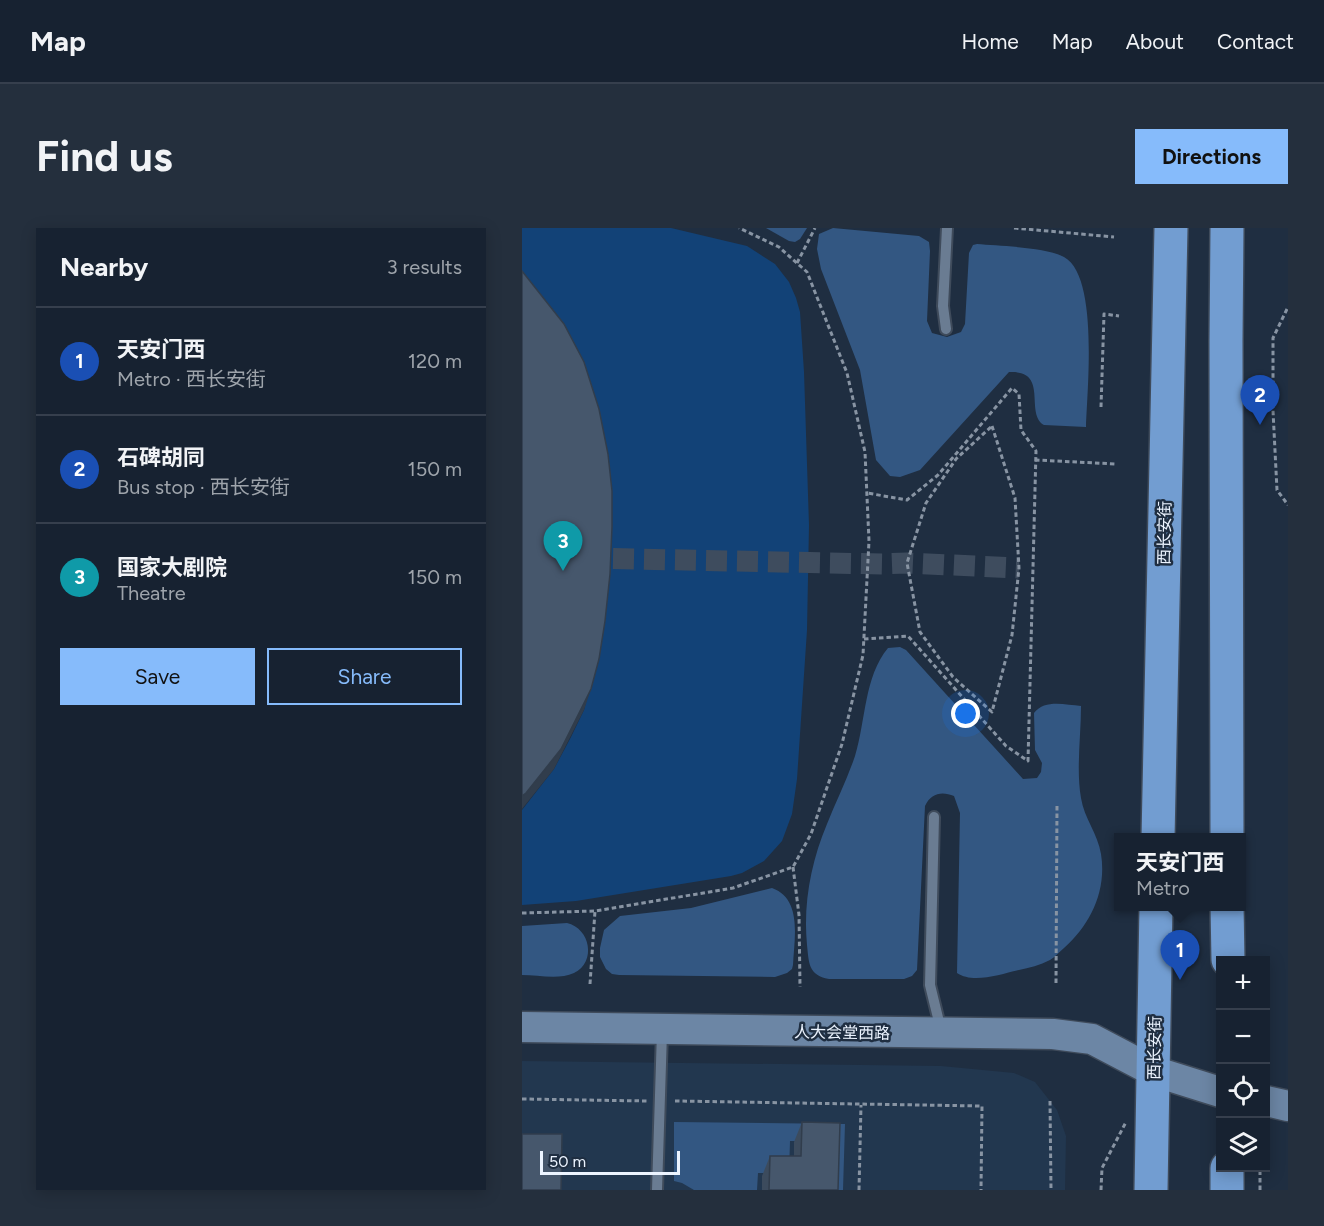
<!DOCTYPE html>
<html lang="en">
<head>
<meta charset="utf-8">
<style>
  :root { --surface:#172231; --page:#242f3d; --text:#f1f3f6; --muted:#9ea4ab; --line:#363f4d; --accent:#86bbfb }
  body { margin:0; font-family:Figtree,"Noto Sans SC",sans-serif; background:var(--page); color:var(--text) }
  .controls { position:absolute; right:18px; bottom:18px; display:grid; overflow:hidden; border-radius:0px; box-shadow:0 3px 15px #0003 }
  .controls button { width:54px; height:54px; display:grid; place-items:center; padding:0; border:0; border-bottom:2px solid var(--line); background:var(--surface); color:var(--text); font:30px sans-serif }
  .scale { position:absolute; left:18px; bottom:15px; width:140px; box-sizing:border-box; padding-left:6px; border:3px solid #ecf4ff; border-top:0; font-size:16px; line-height:21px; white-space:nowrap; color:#ecf4ff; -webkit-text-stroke:4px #1f2e41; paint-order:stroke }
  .you { position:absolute; left:444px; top:486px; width:21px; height:21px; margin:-15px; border:4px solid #fff; border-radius:50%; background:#1a73e8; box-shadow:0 0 0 9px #1a73e833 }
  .badge { display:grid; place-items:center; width:39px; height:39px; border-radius:50%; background:var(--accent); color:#fff; font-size:20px; font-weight:700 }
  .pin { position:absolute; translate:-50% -50px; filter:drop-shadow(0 2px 3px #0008) }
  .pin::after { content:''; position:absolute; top:32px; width:21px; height:18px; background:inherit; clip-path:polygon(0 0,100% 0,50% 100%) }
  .popup { position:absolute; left:592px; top:605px; width:132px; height:78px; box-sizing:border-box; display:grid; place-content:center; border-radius:0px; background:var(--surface); filter:drop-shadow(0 2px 4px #0005); font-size:20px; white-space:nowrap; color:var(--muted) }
  .popup b { font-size:22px; color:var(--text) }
  .popup::after { content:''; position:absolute; left:50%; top:100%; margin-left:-12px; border:12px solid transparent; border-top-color:var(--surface) }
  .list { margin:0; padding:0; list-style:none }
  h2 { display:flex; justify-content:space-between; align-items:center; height:78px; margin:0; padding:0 24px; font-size:26px }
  h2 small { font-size:20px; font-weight:400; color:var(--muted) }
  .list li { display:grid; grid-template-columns:39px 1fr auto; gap:18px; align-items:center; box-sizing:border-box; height:108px; padding:0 24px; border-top:2px solid var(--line) }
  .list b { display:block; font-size:22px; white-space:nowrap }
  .list p { margin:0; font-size:20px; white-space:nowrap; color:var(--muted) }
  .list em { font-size:20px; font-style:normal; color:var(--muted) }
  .actions { display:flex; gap:12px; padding:18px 24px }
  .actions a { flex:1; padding:14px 0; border:2px solid var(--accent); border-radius:0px; text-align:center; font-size:21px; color:var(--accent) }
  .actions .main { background:var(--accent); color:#111 }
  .icon { flex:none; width:33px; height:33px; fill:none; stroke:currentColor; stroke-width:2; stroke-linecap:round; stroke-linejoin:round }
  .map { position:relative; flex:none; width:766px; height:962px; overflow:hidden; border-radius:0px }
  header { display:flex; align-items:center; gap:36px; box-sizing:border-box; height:84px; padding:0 30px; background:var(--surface); border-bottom:2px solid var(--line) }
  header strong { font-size:28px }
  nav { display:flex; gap:33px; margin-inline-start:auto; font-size:21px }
  .intro { display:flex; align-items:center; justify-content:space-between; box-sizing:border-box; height:144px; padding:0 36px }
  h1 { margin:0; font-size:42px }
  .button { padding:15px 27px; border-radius:0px; background:var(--accent); color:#111; font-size:21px; font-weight:700 }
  main { display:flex; gap:36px; padding:0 36px }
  aside { flex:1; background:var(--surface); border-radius:0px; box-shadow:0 3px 15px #0003 }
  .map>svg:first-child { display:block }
</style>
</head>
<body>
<header>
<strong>Map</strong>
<nav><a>Home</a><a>Map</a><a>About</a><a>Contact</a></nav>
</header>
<div class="intro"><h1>Find us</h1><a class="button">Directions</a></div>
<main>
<aside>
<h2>Nearby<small>3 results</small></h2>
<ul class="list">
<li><span class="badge" style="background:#1a4fb4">1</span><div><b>天安门西</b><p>Metro · 西长安街</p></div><em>120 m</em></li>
<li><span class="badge" style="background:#1a4fb4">2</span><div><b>石碑胡同</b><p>Bus stop · 西长安街</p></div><em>150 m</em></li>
<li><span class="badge" style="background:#0f9aa8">3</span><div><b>国家大剧院</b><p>Theatre</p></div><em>150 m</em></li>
</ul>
<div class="actions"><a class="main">Save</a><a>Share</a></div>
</aside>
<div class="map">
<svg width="766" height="962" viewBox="0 0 766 962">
  <rect width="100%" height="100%" fill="#1f2e41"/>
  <path fill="#22374f" d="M 0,833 L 419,838 L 492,845 L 513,854 L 535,882 L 544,908 L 543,962 L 0,962 Z"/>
  <g fill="#335782">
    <path d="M 244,0 L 285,0 L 278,11 L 273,14 L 267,13 Z"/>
    <path d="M 311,0 L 397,8 L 407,14 L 408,23 L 405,93 L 410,105 L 425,109 L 439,104 L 443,96 L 447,25 L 451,17 L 455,16 C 478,18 524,19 542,29 C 577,48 565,162 564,199 L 522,197 C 502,185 528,142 487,144 L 398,242 L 378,249 L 368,248 L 354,232 L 338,142 L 299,41 L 295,21 L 297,6 Z"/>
    <path d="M 378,419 L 384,422 L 501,551 L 515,550 L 519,544 L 520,535 L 513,522 L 512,485 C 523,471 543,477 559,478 C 559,508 554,541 559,570 C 562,590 576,606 579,626 C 585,663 568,697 542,720 C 537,724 533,729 528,732 C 518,737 507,740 497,742 C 479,746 451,756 435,745 L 438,585 L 432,568 C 420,563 409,565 403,578 L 395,742 L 390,748 L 382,751 L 307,751 C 286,747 287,735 285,717 C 281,676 289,634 305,596 C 314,573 325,552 333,528 C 344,492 342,449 366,420 Z"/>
    <path d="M 250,660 C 281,671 272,712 271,737 L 270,741 L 265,745 L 253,749 L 97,747 L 90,746 L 84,741 L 78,729 L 78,720 L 82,702 L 98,688 L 169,680 Z"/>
    <path d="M 45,695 C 68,700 75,734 52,745 C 37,752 16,747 0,747 L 0,698 Z"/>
    <path d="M 152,894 L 323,896 L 321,962 L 313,962 L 313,913 L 268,913 L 267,945 L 236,945 L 235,962 L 172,962 L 160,955 L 152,953 Z"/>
  </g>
  <path fill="#124277" d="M 0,0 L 149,0 L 225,18 L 253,36 L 267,54 L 274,70 L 278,84 L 282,144 L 287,297 L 285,402 L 275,551 L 270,586 L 260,613 L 242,633 L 220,645 L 209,648 L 54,673 L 0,677 L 0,582 L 32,541 L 49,509 L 62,482 L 70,451 L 0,71 Z"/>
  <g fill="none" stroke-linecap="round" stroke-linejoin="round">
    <path stroke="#3e4c5e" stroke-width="21" stroke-dasharray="21 10" stroke-linecap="butt" d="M 60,330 L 360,336 L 385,335 L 497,340"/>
    <g stroke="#3f4b5b" stroke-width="14">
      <g id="lane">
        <path d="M 424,101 L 421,78 L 425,0"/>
        <path d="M 412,589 L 408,757 L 419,802"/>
        <path d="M 135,962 L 140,804"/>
      </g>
    </g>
    <g stroke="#3f4b5b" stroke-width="33">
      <g id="secondary">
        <path d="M 0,799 L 531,806 L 570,811 L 631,843 L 698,864"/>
        <path d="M 744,873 L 766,878"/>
      </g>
    </g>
    <g stroke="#3f4b5b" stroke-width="36">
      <g id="highway">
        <path d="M 705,0 L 704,113 L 705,610"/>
        <path d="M 636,610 L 649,0"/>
        <path d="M 705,678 L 706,732"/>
        <path d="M 629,962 L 634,678"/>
        <path d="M 705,962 L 705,940"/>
      </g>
    </g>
    <g stroke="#8894a3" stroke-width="3" stroke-dasharray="4.5 3" stroke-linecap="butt">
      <path d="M 492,0 L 592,9"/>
      <path d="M 275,35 L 293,0"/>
      <path d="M 765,81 L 751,110 L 751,183 L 755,262 L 766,277"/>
      <path d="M 579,179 L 582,86 L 597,88"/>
      <path d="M 470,198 L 493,270 L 497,340 L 490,407 L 470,484 L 431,449 L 398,404 L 385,335 L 404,275 L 434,231 Z"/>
      <path d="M 513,232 L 594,236"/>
      <path d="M 342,411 L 386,408 L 484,518 L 506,533 L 514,223 L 499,202 L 497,166 L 490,160 L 416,247 L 385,272 L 345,265"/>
      <path d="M 271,639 L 277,687 L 278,759"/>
      <path d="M 0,685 L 73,683 L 211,660 L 271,639 L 289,606 L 320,516 L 341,427 L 347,313 L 343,224 L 325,145 L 285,44 L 257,19 L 217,0"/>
      <path d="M 534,755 L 535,576"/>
      <path d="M 68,756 L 73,683"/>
      <path d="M 0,871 L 125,873"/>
      <path d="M 153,873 L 460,878 L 459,962"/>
      <path d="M 528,873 L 529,962"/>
      <path d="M 337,962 L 339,877"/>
      <path d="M 579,962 L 580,940 L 604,894"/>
      <path d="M 738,962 L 738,940"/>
    </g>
    <use href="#lane" stroke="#6a7c92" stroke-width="10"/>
    <use href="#secondary" stroke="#6c86a5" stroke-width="30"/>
    <use href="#highway" stroke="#729dd1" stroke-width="33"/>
  </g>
  <path fill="#3c4b5d" d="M 280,894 L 316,962 L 240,962 L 240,948 L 248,928 L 272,928 L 272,914 Z"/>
  <path fill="#313d4c" d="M 69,461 L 62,482 L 32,541 L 0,581 L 0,568 Z"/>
  <g fill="#46576c" stroke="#313d4c" stroke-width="1.5">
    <path d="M 0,43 L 42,96 L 62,134 L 77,181 L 86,226 L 90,263 L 90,299 L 88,346 L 83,393 L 77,431 L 69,461 L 39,521 L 4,565 L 0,568 Z"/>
    <path d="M 280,894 L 318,895 L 316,962 L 247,962 L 248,928 L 279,928 Z"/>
    <path d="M 0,906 L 40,906 L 39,962 L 0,962 Z"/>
  </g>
  <g text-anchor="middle" stroke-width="5" stroke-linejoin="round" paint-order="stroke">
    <g font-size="16" fill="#ecf4ff" stroke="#1f2e41">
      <text transform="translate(642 305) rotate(-89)" y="6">西长安街</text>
      <text transform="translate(320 804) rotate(1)" y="6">人大会堂西路</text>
      <text transform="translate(632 820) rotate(-89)" y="6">西长安街</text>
    </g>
  </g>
</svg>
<div class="controls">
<button>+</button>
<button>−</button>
<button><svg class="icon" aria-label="locate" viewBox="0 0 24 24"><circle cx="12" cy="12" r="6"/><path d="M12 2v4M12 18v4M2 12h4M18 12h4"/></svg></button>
<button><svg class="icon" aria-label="layers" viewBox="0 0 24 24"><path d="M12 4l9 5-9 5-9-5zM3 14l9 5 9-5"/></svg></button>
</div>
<div class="scale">50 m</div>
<div class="you"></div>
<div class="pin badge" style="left:658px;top:752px;background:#1a4fb4">1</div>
<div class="popup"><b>天安门西</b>Metro</div>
<div class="pin badge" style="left:738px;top:197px;background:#1a4fb4">2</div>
<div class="pin badge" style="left:41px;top:343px;background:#0f9aa8">3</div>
</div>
</main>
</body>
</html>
